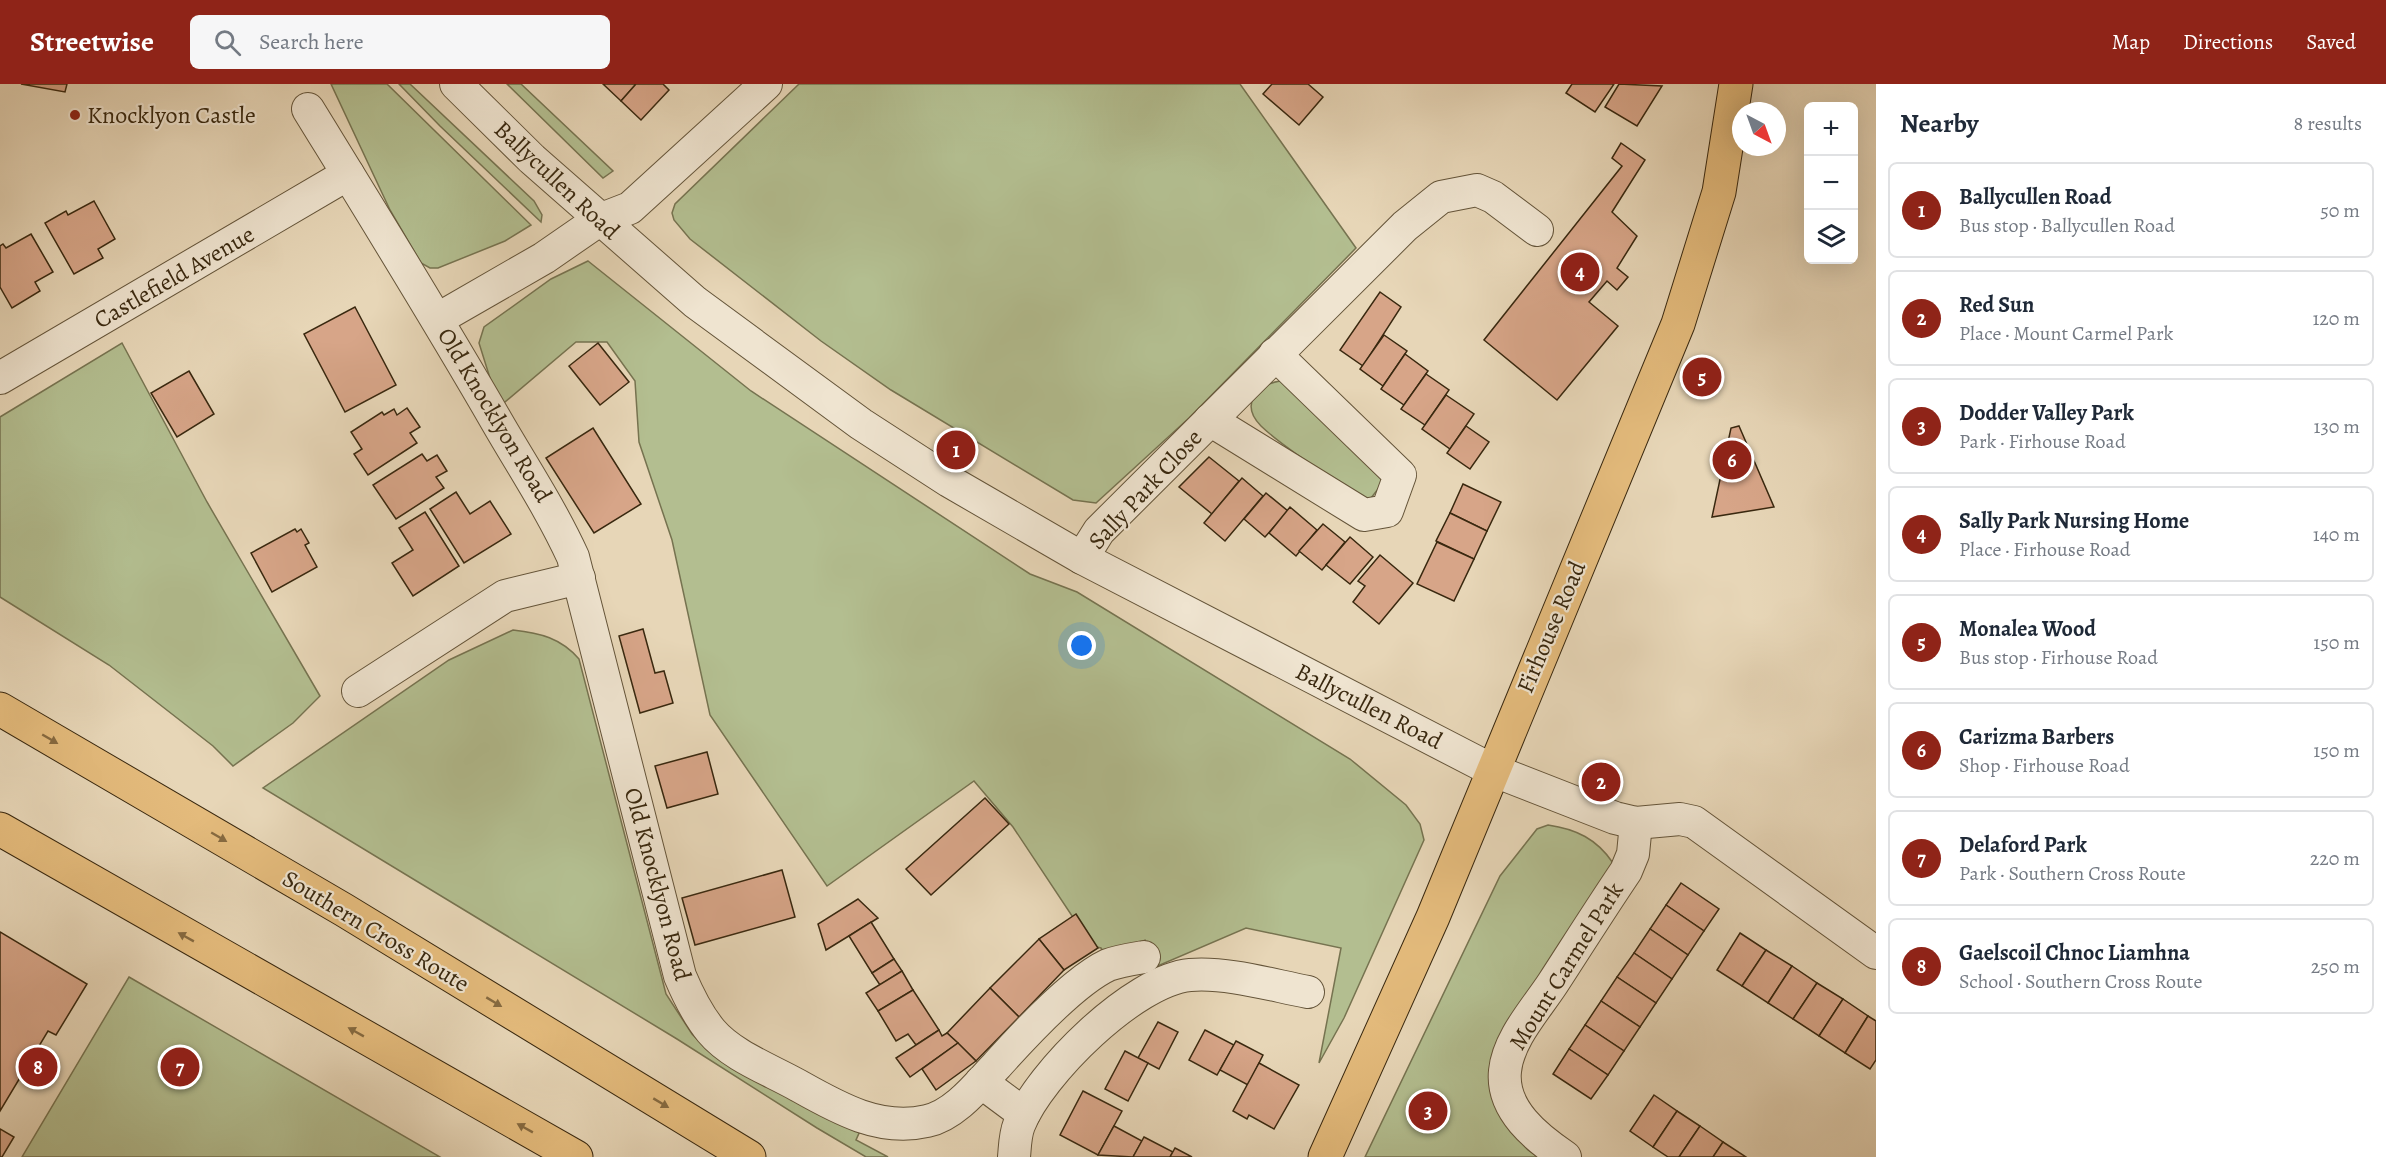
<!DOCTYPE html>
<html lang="en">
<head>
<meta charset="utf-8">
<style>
  :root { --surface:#fff; --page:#f6f6f7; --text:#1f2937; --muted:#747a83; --line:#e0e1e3; --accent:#8f2418 }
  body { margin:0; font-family:Alegreya,serif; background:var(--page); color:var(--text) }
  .controls { position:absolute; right:18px; top:18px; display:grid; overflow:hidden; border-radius:9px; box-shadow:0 6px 24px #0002 }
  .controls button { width:54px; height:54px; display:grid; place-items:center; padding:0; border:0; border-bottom:2px solid var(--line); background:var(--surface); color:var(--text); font:30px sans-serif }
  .compass { position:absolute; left:1732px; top:18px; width:54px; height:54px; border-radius:50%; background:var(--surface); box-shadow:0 6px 24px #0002; rotate:139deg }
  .you { position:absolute; left:1082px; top:562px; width:21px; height:21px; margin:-15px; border:4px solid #fff; border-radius:50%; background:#1a73e8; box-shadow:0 0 0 9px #1a73e833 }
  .badge { display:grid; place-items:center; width:39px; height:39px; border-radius:50%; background:var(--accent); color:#fff; font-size:20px; font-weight:700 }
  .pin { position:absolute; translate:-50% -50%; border:3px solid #fff; box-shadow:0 2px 6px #0006 }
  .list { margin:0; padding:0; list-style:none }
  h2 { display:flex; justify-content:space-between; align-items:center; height:78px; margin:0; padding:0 24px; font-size:26px }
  h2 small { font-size:20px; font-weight:400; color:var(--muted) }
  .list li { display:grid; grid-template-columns:39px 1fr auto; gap:18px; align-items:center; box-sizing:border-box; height:96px; margin:0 12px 12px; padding:0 12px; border:2px solid var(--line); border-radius:9px }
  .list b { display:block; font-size:22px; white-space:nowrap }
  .list p { margin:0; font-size:20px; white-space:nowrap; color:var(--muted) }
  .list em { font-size:20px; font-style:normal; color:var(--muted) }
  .icon { flex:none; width:33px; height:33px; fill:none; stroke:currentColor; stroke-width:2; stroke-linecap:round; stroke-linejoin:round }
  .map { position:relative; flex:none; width:1876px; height:1073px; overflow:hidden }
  header { display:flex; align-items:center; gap:36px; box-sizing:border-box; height:84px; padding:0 30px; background:var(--accent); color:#fff }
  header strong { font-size:28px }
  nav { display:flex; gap:33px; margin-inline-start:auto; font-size:21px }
  .search { width:420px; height:54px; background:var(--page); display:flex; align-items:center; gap:15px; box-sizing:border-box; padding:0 21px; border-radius:9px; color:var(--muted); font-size:22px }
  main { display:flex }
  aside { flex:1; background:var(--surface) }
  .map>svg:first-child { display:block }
</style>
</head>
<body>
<header>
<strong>Streetwise</strong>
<div class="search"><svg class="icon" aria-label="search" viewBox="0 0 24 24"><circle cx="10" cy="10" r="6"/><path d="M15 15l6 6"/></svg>Search here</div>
<nav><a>Map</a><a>Directions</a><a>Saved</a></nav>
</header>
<main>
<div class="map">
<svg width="1876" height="1073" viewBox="0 0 1876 1073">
  <rect width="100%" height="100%" fill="#e7d6b7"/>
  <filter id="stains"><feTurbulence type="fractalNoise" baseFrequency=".00333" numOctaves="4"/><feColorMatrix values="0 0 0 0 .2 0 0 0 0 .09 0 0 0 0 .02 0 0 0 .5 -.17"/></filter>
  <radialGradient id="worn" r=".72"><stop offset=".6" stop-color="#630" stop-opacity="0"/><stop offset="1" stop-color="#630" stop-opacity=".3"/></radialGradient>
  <g fill="#b3be90" stroke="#767350" stroke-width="1.5">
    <path d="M 331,0 L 387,0 L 531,141 L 505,157 L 438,184 L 430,184 L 421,179 L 390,126 Z"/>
    <path d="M 399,0 L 410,0 L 534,117 L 542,131 L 541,138 L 440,42 Z"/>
    <path d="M 507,0 L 521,0 L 613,87 L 603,94 Z"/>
    <path d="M 799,0 L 1240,0 L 1356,164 L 1189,334 L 1096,419 L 1073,416 L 891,306 L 821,257 L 690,155 L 674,136 L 672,129 L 675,120 Z"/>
    <path d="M 588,177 L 751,307 L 1030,490 L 1077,508 L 1350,675 L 1406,721 L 1420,740 L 1424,756 L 1344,934 L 1319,979 L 1341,864 L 1246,844 L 1153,884 L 1145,856 L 1108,876 L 1101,864 L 1092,862 L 1013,743 L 974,697 L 827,802 L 710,631 L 672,456 L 639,358 L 635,297 L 607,258 L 576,258 L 499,323 L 479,259 L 484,243 L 551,195 Z"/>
    <path d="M 122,259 L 207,418 L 320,612 L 293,639 L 233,682 L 213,662 L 109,581 L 0,513 L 0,333 Z"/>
    <path d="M 1280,297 L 1293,301 L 1380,391 L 1382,400 L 1371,414 L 1364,415 L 1354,410 C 1326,389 1286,366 1261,342 C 1240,321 1256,301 1280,297 Z"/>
    <path d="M 513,546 C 540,549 561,554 579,575 L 666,910 L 692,950 L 705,963 L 860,1047 L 856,1056 L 888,1073 L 866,1073 L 817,1044 L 677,955 L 263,704 L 449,576 Z"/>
    <path d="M 1548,741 C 1576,745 1597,755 1613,779 L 1496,959 L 1512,1048 L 1528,1066 L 1538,1073 L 1365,1073 L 1500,792 L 1537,745 Z"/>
    <path d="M 129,893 L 440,1073 L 22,1073 Z"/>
  </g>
  <g fill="#d7a588" stroke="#39280f" stroke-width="1.5">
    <path d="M 21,0 L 67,0 L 65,8 Z"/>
    <path d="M 603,0 L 636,0 L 621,17 Z"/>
    <path d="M 636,0 L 663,0 L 669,6 L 641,36 L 621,17 Z"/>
    <path d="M 1272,0 L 1308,0 L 1323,13 L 1299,41 L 1263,10 Z"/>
    <path d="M 1572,0 L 1614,0 L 1595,28 L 1566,9 Z"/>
    <path d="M 1619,0 L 1662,2 L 1637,42 L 1605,23 Z"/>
    <path d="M 1621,59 L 1645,76 L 1612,128 L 1637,152 L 1617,184 L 1628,193 L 1617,206 L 1607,197 L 1589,218 L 1618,242 L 1557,316 L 1484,256 L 1622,82 L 1612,74 Z"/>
    <path d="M 94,117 L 115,155 L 98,165 L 103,174 L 74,190 L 45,139 L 66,127 L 68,131 Z"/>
    <path d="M 31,150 L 53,188 L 35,198 L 40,207 L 12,224 L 0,203 L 0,162 L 3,160 L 6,164 Z"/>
    <path d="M 1380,208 L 1401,223 L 1363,282 L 1340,266 Z"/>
    <path d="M 355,223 L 396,301 L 345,328 L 304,250 Z"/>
    <path d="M 1384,251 L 1407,267 L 1383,302 L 1360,285 Z"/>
    <path d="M 598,259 L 629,298 L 600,321 L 569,282 Z"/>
    <path d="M 1405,270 L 1428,287 L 1404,321 L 1381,305 Z"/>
    <path d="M 189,287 L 214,330 L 177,353 L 151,309 Z"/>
    <path d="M 1426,290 L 1449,306 L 1425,341 L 1401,325 Z"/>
    <path d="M 1446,311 L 1474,330 L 1450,365 L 1422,345 Z"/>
    <path d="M 407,324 L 420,343 L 410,349 L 417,359 L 368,391 L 354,370 L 362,365 L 351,348 L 382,328 L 384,331 L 394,325 L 397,331 Z"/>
    <path d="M 1466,342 L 1489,358 L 1470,385 L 1447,369 Z"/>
    <path d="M 1739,342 L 1774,423 L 1712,433 L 1731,344 Z"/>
    <path d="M 593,344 L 641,420 L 594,449 L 546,374 Z"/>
    <path d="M 422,370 L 427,377 L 437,371 L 447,387 L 436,393 L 444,404 L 396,435 L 373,401 Z"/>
    <path d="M 1209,373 L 1239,397 L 1212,430 L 1179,403 Z"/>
    <path d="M 1242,394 L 1263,412 L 1225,457 L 1204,439 Z"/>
    <path d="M 1463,400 L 1501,418 L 1487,447 L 1450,429 Z"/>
    <path d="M 456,408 L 470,430 L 490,417 L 511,450 L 464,479 L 430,425 Z"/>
    <path d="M 1266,409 L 1288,427 L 1265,453 L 1244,435 Z"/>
    <path d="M 1290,423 L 1317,446 L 1296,472 L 1269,449 Z"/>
    <path d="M 425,428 L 459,482 L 413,512 L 392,479 L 413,466 L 399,444 Z"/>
    <path d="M 1450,429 L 1487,447 L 1474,475 L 1436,457 Z"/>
    <path d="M 1323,440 L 1345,458 L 1322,486 L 1299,467 Z"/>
    <path d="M 295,445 L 297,448 L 301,445 L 309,459 L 305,461 L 317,483 L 272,508 L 251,469 Z"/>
    <path d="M 1350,453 L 1373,473 L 1350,500 L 1326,481 Z"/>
    <path d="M 1437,458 L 1474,475 L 1454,517 L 1417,500 Z"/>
    <path d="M 1380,471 L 1413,499 L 1379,540 L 1353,518 L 1365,502 L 1358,497 Z"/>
    <path d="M 643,545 L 655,589 L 664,587 L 673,619 L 640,629 L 619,552 Z"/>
    <path d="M 707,668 L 718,710 L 667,724 L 655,682 Z"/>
    <path d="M 985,714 L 1009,740 L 931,811 L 906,785 Z"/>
    <path d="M 782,786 L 795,833 L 695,861 L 682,814 Z"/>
    <path d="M 1681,799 L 1719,825 L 1704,847 L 1666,821 Z"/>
    <path d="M 858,815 L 878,834 L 826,866 L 818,840 Z"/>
    <path d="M 1666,821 L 1704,847 L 1688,871 L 1650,845 Z"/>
    <path d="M 1076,830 L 1098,864 L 1064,886 L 1039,855 Z"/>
    <path d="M 871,838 L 894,875 L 872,889 L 849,852 Z"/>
    <path d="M 1650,845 L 1688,871 L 1672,895 L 1634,869 Z"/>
    <path d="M 0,848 L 87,900 L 56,951 L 48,947 L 0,1027 Z"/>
    <path d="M 1740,849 L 1766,866 L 1742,902 L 1717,886 Z"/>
    <path d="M 1039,855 L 1064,886 L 1019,933 L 990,904 Z"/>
    <path d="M 1766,866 L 1792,882 L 1768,919 L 1742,902 Z"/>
    <path d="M 1634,869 L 1672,895 L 1656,919 L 1617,893 Z"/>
    <path d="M 894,875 L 902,887 L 880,901 L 872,889 Z"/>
    <path d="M 1792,882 L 1817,899 L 1793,935 L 1768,919 Z"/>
    <path d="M 902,887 L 913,906 L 878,927 L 866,909 Z"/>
    <path d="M 1617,893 L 1656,919 L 1640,943 L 1601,917 Z"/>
    <path d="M 1817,899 L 1843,915 L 1819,952 L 1793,935 Z"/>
    <path d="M 990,904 L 1019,933 L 976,977 L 947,949 Z"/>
    <path d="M 913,906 L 939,946 L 916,961 L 908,950 L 896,957 L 878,927 Z"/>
    <path d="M 1843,915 L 1868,932 L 1845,969 L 1819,952 Z"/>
    <path d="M 1601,917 L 1640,943 L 1624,967 L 1585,941 Z"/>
    <path d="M 1868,932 L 1876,937 L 1876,976 L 1870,985 L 1845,969 Z"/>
    <path d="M 1158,938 L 1178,948 L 1159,985 L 1138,974 Z"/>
    <path d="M 1585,941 L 1624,967 L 1608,991 L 1569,965 Z"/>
    <path d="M 939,946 L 942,952 L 947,949 L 958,959 L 910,993 L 896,974 Z"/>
    <path d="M 1205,946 L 1234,961 L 1217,991 L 1189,976 Z"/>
    <path d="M 1236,957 L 1263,971 L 1248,1001 L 1220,986 Z"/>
    <path d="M 958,959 L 976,977 L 936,1006 L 922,985 Z"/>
    <path d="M 1569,965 L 1608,991 L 1591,1015 L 1553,990 Z"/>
    <path d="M 1125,967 L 1148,979 L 1128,1017 L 1105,1005 Z"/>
    <path d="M 1259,979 L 1299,1001 L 1274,1045 L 1249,1031 L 1247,1035 L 1233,1027 Z"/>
    <path d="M 1083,1007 L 1122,1027 L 1098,1071 L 1060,1051 Z"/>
    <path d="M 1654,1011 L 1677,1027 L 1653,1063 L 1630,1047 Z"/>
    <path d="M 1677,1027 L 1700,1042 L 1679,1073 L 1668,1073 L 1653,1063 Z"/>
    <path d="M 1114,1042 L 1142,1057 L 1133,1073 L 1098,1071 Z"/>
    <path d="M 1700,1042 L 1723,1058 L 1713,1073 L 1679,1073 Z"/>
    <path d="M 0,1045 L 14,1053 L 2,1073 L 0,1073 Z"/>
    <path d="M 1144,1053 L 1173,1068 L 1170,1073 L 1133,1073 Z"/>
    <path d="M 1723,1058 L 1746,1073 L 1713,1073 Z"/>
    <path d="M 1175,1064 L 1192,1073 L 1170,1073 Z"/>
  </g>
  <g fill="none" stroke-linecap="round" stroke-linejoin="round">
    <g stroke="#645439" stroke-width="34">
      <g id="minor">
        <path d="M 456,0 L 532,75 L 695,218 L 861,340 L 949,397 L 1082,474 L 1492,686 L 1615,734 L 1636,739 L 1680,735 L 1694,738 L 1876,869"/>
        <path d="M 308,25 C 372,129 436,232 497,338 C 523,383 551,425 573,473 L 680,892 C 688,911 697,930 711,947 C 732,972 771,986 799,1002 C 838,1024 880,1048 927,1037 C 955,1031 978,1001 997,981 C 1023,952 1074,897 1108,881 C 1119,877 1132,875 1144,873"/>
        <path d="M 438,235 L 544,174 L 599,136 L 630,124 L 766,0"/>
        <path d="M 0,294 L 348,90"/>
        <path d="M 1210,336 L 1364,431 L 1387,427 L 1400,391 L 1275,270"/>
        <path d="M 1082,474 L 1099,447 L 1405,142 L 1441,113 L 1477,106 L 1493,113 L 1537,146"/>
        <path d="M 358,607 L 505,512 L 579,494"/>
        <path d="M 981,998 L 1024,1030"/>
        <path d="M 1014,1073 C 1015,1063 1015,1051 1019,1041 C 1039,990 1134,896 1190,891 C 1228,888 1271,901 1308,908"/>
        <path d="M 1565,1073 C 1537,1054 1501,1026 1505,987 C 1508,955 1536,925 1553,899 C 1577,862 1601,824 1626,787 L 1633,770 L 1636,739"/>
      </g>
    </g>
    <g stroke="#39280f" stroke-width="35">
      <path id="major" d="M 1325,1073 L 1433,833 L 1678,240 L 1719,108 L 1736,0"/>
    </g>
    <g stroke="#39280f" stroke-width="35">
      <g id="highway">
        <path d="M 0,625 L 344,826 L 749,1073"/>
        <path d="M 0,745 L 576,1073"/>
      </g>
    </g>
    <use href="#minor" stroke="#efe4d0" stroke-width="32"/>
    <use href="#major" stroke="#e4bb7c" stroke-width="33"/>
    <use href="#highway" stroke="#e4bb7c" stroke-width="33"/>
  </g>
  <defs><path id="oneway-solid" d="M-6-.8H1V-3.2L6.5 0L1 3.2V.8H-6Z" transform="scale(1.5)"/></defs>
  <g fill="#866a40">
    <use href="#oneway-solid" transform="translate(50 655) rotate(30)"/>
    <use href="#oneway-solid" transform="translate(219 753) rotate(30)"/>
    <use href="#oneway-solid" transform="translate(186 853) rotate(-151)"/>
    <use href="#oneway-solid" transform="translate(494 918) rotate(31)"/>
    <use href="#oneway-solid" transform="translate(356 948) rotate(-151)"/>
    <use href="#oneway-solid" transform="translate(661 1019) rotate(31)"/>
    <use href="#oneway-solid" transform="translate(525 1044) rotate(-151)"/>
  </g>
  <circle fill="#8f2418" stroke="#efe4d0" stroke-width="2" cx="75" cy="31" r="6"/>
  <g text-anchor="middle" stroke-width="4.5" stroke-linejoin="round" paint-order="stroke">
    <g font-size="24" fill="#39280f" stroke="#efe4d0" text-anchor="start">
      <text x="87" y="39">Knocklyon Castle</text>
    </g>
    <g font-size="24" fill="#39280f" stroke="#efe4d0">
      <text transform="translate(557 96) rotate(43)" y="8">Ballycullen Road</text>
      <text transform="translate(174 193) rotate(-30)" y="8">Castlefield Avenue</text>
      <text transform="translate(495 331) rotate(59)" y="8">Old Knocklyon Road</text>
      <text transform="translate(1145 405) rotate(-47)" y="8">Sally Park Close</text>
      <text transform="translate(1551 543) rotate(-67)" y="8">Firhouse Road</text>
      <text transform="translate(1369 622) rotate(27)" y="8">Ballycullen Road</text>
      <text transform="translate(658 800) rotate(75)" y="8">Old Knocklyon Road</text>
      <text transform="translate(376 847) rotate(31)" y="8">Southern Cross Route</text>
      <text transform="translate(1566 882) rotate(-58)" y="8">Mount Carmel Park</text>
    </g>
  </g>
  <rect width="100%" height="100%" filter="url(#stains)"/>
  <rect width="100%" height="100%" fill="url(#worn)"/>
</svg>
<div class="controls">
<button>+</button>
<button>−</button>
<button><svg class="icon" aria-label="layers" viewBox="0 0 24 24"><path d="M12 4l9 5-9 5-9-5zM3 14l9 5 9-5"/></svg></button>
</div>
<svg class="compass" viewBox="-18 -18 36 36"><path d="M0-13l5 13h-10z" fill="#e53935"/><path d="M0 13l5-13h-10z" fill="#747a83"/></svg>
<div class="you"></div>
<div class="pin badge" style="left:956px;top:366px">1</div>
<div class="pin badge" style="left:1601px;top:698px">2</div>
<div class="pin badge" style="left:1428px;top:1027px">3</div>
<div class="pin badge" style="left:1580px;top:188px">4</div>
<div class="pin badge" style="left:1702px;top:293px">5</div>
<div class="pin badge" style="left:1732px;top:376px">6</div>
<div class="pin badge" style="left:180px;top:983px">7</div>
<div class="pin badge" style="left:38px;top:983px">8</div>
</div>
<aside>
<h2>Nearby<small>8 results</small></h2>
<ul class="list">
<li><span class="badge">1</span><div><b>Ballycullen Road</b><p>Bus stop · Ballycullen Road</p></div><em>50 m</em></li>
<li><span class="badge">2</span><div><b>Red Sun</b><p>Place · Mount Carmel Park</p></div><em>120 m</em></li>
<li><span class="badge">3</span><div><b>Dodder Valley Park</b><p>Park · Firhouse Road</p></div><em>130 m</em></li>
<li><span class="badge">4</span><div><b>Sally Park Nursing Home</b><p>Place · Firhouse Road</p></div><em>140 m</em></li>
<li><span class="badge">5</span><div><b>Monalea Wood</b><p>Bus stop · Firhouse Road</p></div><em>150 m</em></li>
<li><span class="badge">6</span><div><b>Carizma Barbers</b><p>Shop · Firhouse Road</p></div><em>150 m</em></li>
<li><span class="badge">7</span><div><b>Delaford Park</b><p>Park · Southern Cross Route</p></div><em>220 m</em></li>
<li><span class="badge">8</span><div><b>Gaelscoil Chnoc Liamhna</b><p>School · Southern Cross Route</p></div><em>250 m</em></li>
</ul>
</aside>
</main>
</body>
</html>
